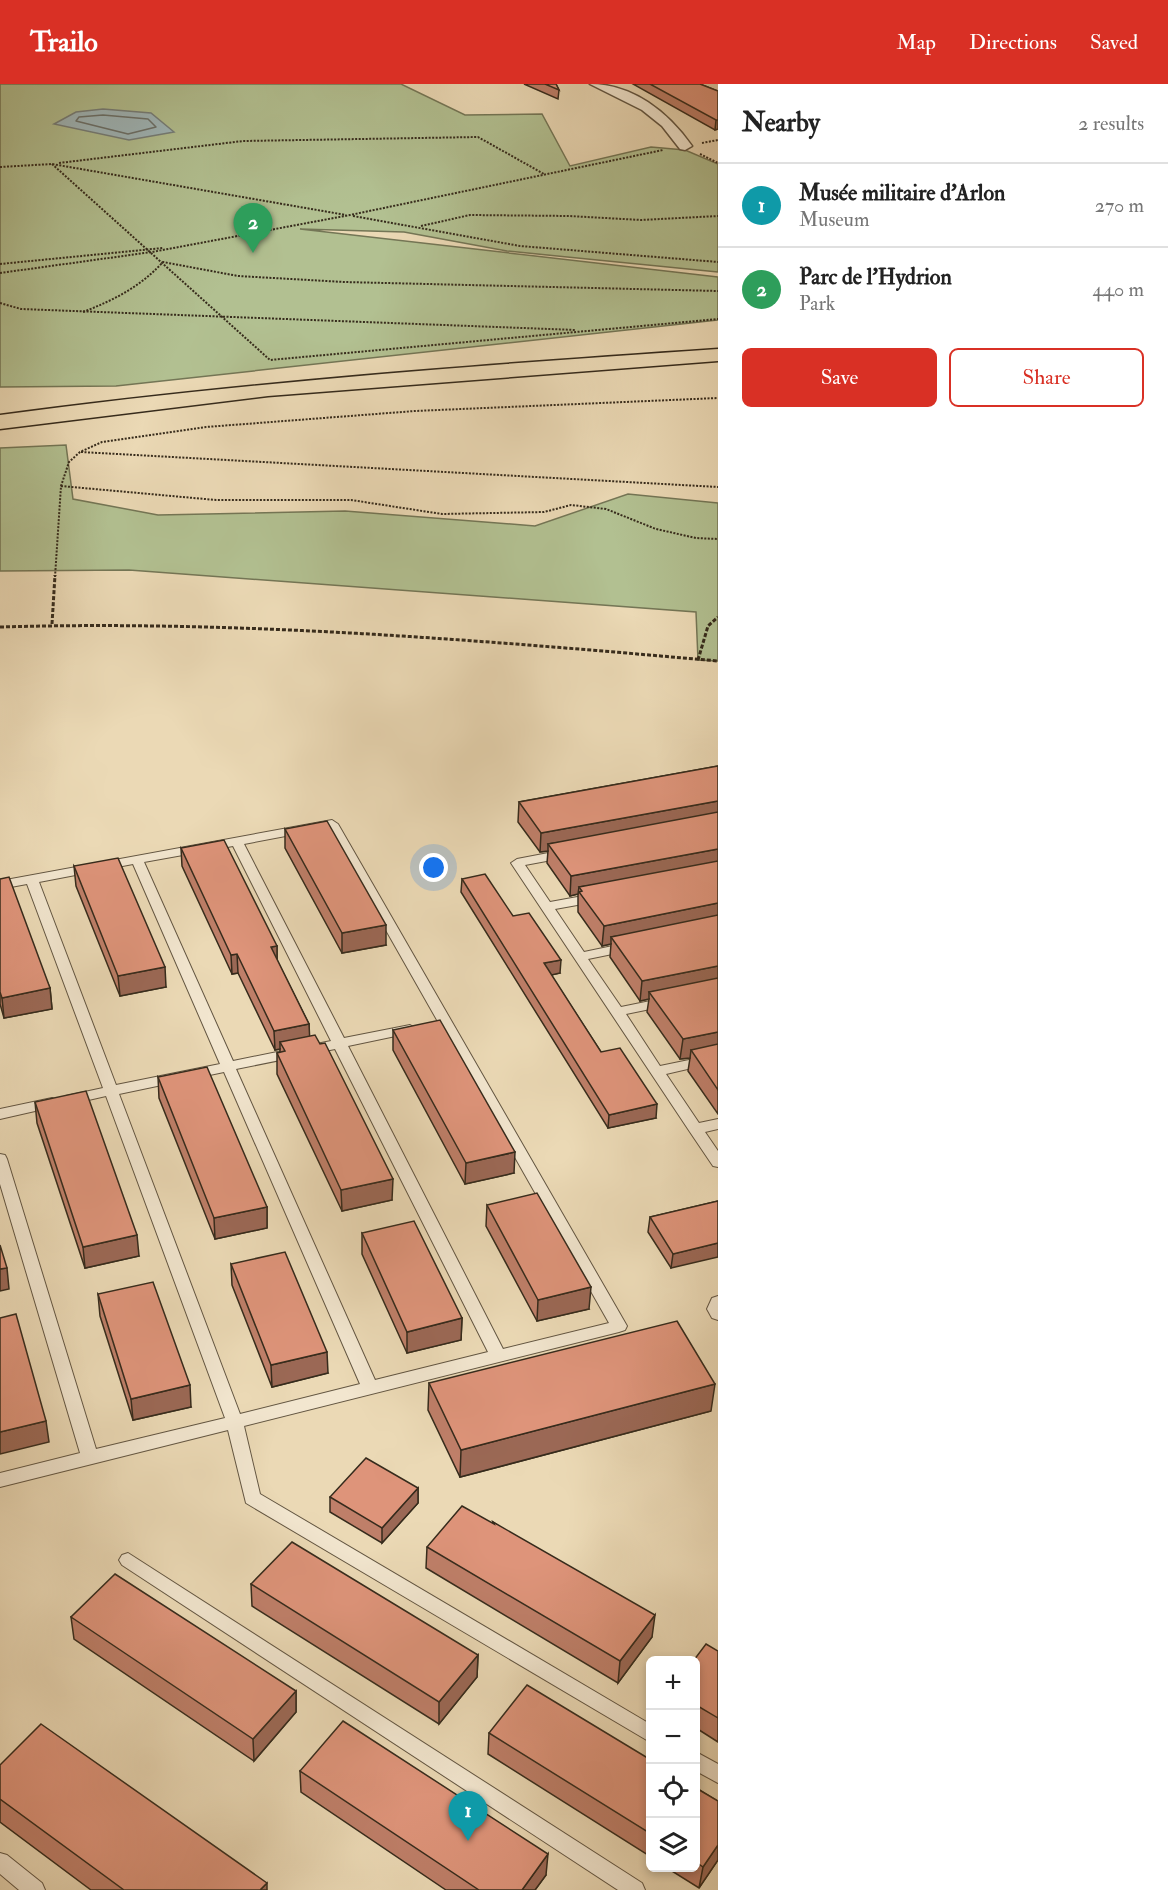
<!DOCTYPE html>
<html lang="en">
<head>
<meta charset="utf-8">
<style>
  :root { --surface:#fff; --page:#f2f2f2; --text:#222; --muted:#767676; --line:#e0e0e0; --accent:#d93025 }
  body { margin:0; font-family:"IM FELL Double Pica",serif; background:var(--page); color:var(--text) }
  .controls { position:absolute; right:18px; bottom:18px; display:grid; overflow:hidden; border-radius:9px; box-shadow:0 3px 9px #0003 }
  .controls button { width:54px; height:54px; display:grid; place-items:center; padding:0; border:0; border-bottom:2px solid var(--line); background:var(--surface); color:var(--text); font:30px sans-serif }
  .you { position:absolute; left:434px; top:784px; width:21px; height:21px; margin:-15px; border:4px solid #fff; border-radius:50%; background:#1a73e8; box-shadow:0 0 0 9px #1a73e833 }
  .badge { display:grid; place-items:center; width:39px; height:39px; border-radius:50%; background:var(--accent); color:#fff; font-size:20px; font-weight:700 }
  .pin { position:absolute; translate:-50% -50px; filter:drop-shadow(0 2px 3px #0008) }
  .pin::after { content:''; position:absolute; top:32px; width:21px; height:18px; background:inherit; clip-path:polygon(0 0,100% 0,50% 100%) }
  .list { margin:0; padding:0; list-style:none }
  h2 { display:flex; justify-content:space-between; align-items:center; height:78px; margin:0; padding:0 24px; font-size:26px }
  h2 small { font-size:20px; font-weight:400; color:var(--muted) }
  .list li { display:grid; grid-template-columns:39px 1fr auto; gap:18px; align-items:center; box-sizing:border-box; height:84px; padding:0 24px; border-top:2px solid var(--line) }
  .list b { display:block; font-size:22px; white-space:nowrap }
  .list p { margin:0; font-size:20px; white-space:nowrap; color:var(--muted) }
  .list em { font-size:20px; font-style:normal; color:var(--muted) }
  .actions { display:flex; gap:12px; padding:18px 24px }
  .actions a { flex:1; padding:14px 0; border:2px solid var(--accent); border-radius:9px; text-align:center; font-size:21px; color:var(--accent) }
  .actions .main { background:var(--accent); color:#fff }
  .icon { flex:none; width:33px; height:33px; fill:none; stroke:currentColor; stroke-width:2; stroke-linecap:round; stroke-linejoin:round }
  .map { position:relative; flex:none; width:718px; height:1806px; overflow:hidden }
  header { display:flex; align-items:center; gap:36px; box-sizing:border-box; height:84px; padding:0 30px; background:var(--accent); color:#fff }
  header strong { font-size:28px }
  nav { display:flex; gap:33px; margin-inline-start:auto; font-size:21px }
  main { display:flex }
  aside { flex:1; background:var(--surface) }
  .map>svg:first-child { display:block }
</style>
</head>
<body>
<header>
<strong>Trailo</strong>
<nav><a>Map</a><a>Directions</a><a>Saved</a></nav>
</header>
<main>
<div class="map">
<svg width="718" height="1806" viewBox="0 0 718 1806">
  <rect width="100%" height="100%" fill="#ebd9b5"/>
  <filter id="stains"><feTurbulence type="fractalNoise" baseFrequency=".00333" numOctaves="4"/><feColorMatrix values="0 0 0 0 .2 0 0 0 0 .09 0 0 0 0 .02 0 0 0 .5 -.17"/></filter>
  <radialGradient id="worn" r=".72"><stop offset=".6" stop-color="#630" stop-opacity="0"/><stop offset="1" stop-color="#630" stop-opacity=".3"/></radialGradient>
  <g fill="#b2c091" stroke="#747656" stroke-width="1.5">
    <path d="M 0,0 L 401,0 L 465,31 L 542,30 L 570,82 L 651,63 L 685,66 L 718,80 L 718,188 L 507,167 L 404,148 L 300,145 L 718,193 L 718,236 L 116,302 L 0,303 Z"/>
    <path d="M 66,361 L 73,415 L 158,431 L 345,427 L 535,442 L 628,410 L 718,419 L 718,577 L 698,576 L 696,528 L 129,486 L 0,487 L 0,364 Z"/>
  </g>
  <path fill="#9fb7ba" stroke="#757f7b" stroke-width="1.5" d="M 103,25 L 151,29 L 174,48 L 129,56 L 54,40 L 76,28 Z"/>
  <g fill="none" stroke-linecap="round" stroke-linejoin="round">
    <path stroke="#6a716b" stroke-width="1.5" d="M 103,31 L 148,35 L 156,43 L 128,50 L 76,37 L 79,33 Z"/>
    <g stroke="#635642" stroke-width="2">
      <g id="lane">
        <path d="M 332,736 L 338,740 L 627,1242 L 625,1246 L 619,1248 L 244,1342 L 260,1410 L 650,1640 L 650,1658 L 246,1419 L 228,1346 L 0,1403 L 0,1389 L 80,1369 L 0,1100 L 0,1070 L 5,1071 L 7,1075 L 96,1365 L 225,1334 L 106,1012 L 71,1020 L 64,1015 L 66,1012 L 103,1004 L 27,800 L 0,805 L 0,797 ZM 328,744 L 609,1239 L 503,1265 L 348,962 L 410,949 L 417,945 L 410,941 L 344,954 L 244,760 ZM 233,762 L 331,957 L 233,977 L 144,778 ZM 133,780 L 220,980 L 116,1001 L 39,798 ZM 335,965 L 488,1268 L 375,1296 L 236,985 ZM 224,988 L 360,1300 L 240,1330 L 119,1010 Z"/>
        <path d="M 564,766 L 568,767 L 570,770 L 568,773 L 525,781 L 550,818 L 594,810 L 600,814 L 594,818 L 555,825 L 584,868 L 627,859 L 634,863 L 632,866 L 588,875 L 621,923 L 665,914 L 670,915 L 672,918 L 670,921 L 626,930 L 660,982 L 718,970 L 718,978 L 666,990 L 699,1039 L 718,1035 L 718,1045 L 705,1048 L 718,1067 L 718,1083 L 713,1082 L 690,1048 L 511,779 L 517,775 Z"/>
        <path d="M 52,1014 L 57,1016 L 59,1019 L 57,1022 L 0,1035 L 0,1025 Z"/>
        <path d="M 718,1212 L 718,1236 L 712,1234 L 707,1225 L 712,1214 Z"/>
        <path d="M 128,1469 L 642,1799 L 645,1806 L 618,1806 L 122,1481 L 119,1476 L 122,1471 Z"/>
        <path d="M 696,1668 L 718,1680 L 718,1699 L 696,1687 Z"/>
        <path d="M 0,1769 L 7,1771 L 42,1799 L 45,1806 L 19,1806 L 0,1790 Z"/>
      </g>
    </g>
    <g stroke="#635642" stroke-width="3">
      <path id="street" d="M 590,0 C 633,0 668,28 692,62 L 685,66 L 680,65 L 662,42 L 642,26 Z"/>
    </g>
    <g stroke="#362b1c" stroke-width="3">
      <path id="highway" d="M 718,265 L 718,277 L 268,312 L 0,345 L 0,331 C 238,299 478,281 718,265 Z"/>
    </g>
    <g stroke="#362b1c" stroke-width="2" stroke-dasharray="2 1.5" stroke-linecap="butt">
      <path d="M 702,59 L 718,56"/>
      <path d="M 700,70 L 718,79"/>
      <path d="M 59,79 L 243,57 L 478,53 L 544,90"/>
      <path d="M 52,80 L 270,276 L 718,235"/>
      <path d="M 0,83 L 52,80 L 346,131"/>
      <path d="M 353,132 L 520,162 L 718,178"/>
      <path d="M 421,142 L 470,131 L 569,132 L 641,136 L 718,132"/>
      <path d="M 0,180 L 163,164"/>
      <path d="M 0,189 L 152,168 L 350,131 L 663,66"/>
      <path d="M 0,219 L 21,225 L 576,246"/>
      <path d="M 83,228 C 114,216 140,203 163,178 L 238,192 L 344,198 L 718,207"/>
      <path d="M 81,368 L 718,403"/>
      <path d="M 61,402 L 216,416 L 351,416 L 442,430 L 544,428 L 571,421 L 606,425 L 656,445 L 696,454 L 718,455"/>
      <path d="M 55,493 L 61,402 L 69,378 L 80,368 L 102,358 L 206,343 L 415,327 L 718,314"/>
    </g>
    <g stroke="#362b1c" stroke-width="3" stroke-dasharray="4 2" stroke-linecap="butt">
      <path d="M 52,540 L 55,491"/>
      <path d="M 0,543 C 240,536 479,556 718,577"/>
      <path d="M 698,576 L 708,542 L 718,533"/>
    </g>
    <use href="#lane" fill="#f2e6cf" fill-rule="evenodd"/>
    <use href="#street" fill="#f2e6cf" fill-rule="evenodd"/>
    <use href="#highway" fill="#ebd9b5" fill-rule="evenodd"/>
  </g>
  <g fill="#bf7f69" stroke="#362b1c" stroke-width="1.5">
    <path d="M 524,0 L 556,0 L 559,6 L 558,15 Z"/>
    <path d="M 633,0 L 700,0 L 718,7 L 718,45 L 715,46 Z"/>
    <path d="M 718,682 L 718,1030 L 688,987 L 690,974 L 680,975 L 647,928 L 649,915 L 640,917 L 610,873 L 611,860 L 602,862 L 578,828 L 578,810 L 570,812 L 547,779 L 548,767 L 540,768 L 518,738 L 519,718 Z"/>
    <path d="M 285,745 L 386,861 L 342,869 L 285,764 Z"/>
    <path d="M 181,764 L 277,862 L 277,876 L 309,940 L 309,952 L 392,1116 L 342,1127 L 277,990 L 277,969 L 280,968 L 280,965 L 275,966 L 238,889 L 232,890 L 182,782 Z"/>
    <path d="M 74,782 L 166,903 L 120,912 L 76,802 Z"/>
    <path d="M 0,795 L 50,904 L 52,925 L 4,934 L 0,920 Z"/>
    <path d="M 462,795 L 513,832 L 560,889 L 551,891 L 601,968 L 656,1034 L 608,1044 L 461,808 Z"/>
    <path d="M 393,946 L 514,1089 L 465,1100 L 393,966 Z"/>
    <path d="M 158,993 L 267,1123 L 267,1144 L 215,1155 L 159,1014 Z"/>
    <path d="M 35,1018 L 139,1172 L 85,1184 L 37,1039 Z"/>
    <path d="M 718,1117 L 671,1184 L 648,1148 L 650,1133 Z"/>
    <path d="M 487,1121 L 589,1225 L 537,1237 L 486,1142 Z"/>
    <path d="M 362,1149 L 462,1234 L 461,1256 L 407,1269 L 362,1170 Z"/>
    <path d="M 231,1180 L 328,1289 L 272,1303 L 232,1201 Z"/>
    <path d="M 98,1210 L 191,1323 L 133,1336 L 100,1232 Z"/>
    <path d="M 429,1299 L 711,1327 L 460,1393 L 428,1326 Z"/>
    <path d="M 418,1404 L 418,1419 L 382,1459 L 330,1428 L 330,1413 Z"/>
    <path d="M 493,1438 L 652,1553 L 618,1599 L 426,1484 L 427,1463 L 493,1440 Z"/>
    <path d="M 251,1500 L 478,1571 L 477,1593 L 439,1640 L 252,1522 Z"/>
    <path d="M 71,1533 L 296,1607 L 296,1628 L 254,1677 L 74,1555 Z"/>
    <path d="M 718,1567 L 718,1658 L 696,1644 L 696,1576 Z"/>
    <path d="M 489,1649 L 651,1676 L 651,1773 L 488,1670 Z"/>
    <path d="M 0,1681 L 267,1806 L 91,1806 L 0,1738 Z"/>
    <path d="M 300,1687 L 546,1791 L 535,1806 L 446,1806 L 301,1708 Z"/>
    <path d="M 696,1704 L 718,1717 L 718,1776 L 699,1804 L 667,1784 L 696,1784 Z"/>
  </g>
  <g fill="#9b6855" stroke="#362b1c" stroke-width="1.5">
    <path d="M 716,36 L 718,36 L 718,45 L 715,46 Z"/>
    <path d="M 718,717 L 718,736 L 548,760 L 548,767 L 540,768 L 541,749 Z"/>
    <path d="M 718,765 L 718,785 L 579,803 L 578,810 L 570,812 L 571,792 Z"/>
    <path d="M 718,819 L 718,839 L 611,853 L 611,860 L 602,862 L 604,842 Z"/>
    <path d="M 386,841 L 386,861 L 342,869 L 342,849 Z"/>
    <path d="M 277,862 L 277,881 L 271,863 Z"/>
    <path d="M 237,870 L 238,889 L 232,890 L 231,871 Z"/>
    <path d="M 561,876 L 560,889 L 543,893 L 544,879 Z"/>
    <path d="M 718,882 L 718,902 L 649,908 L 649,915 L 640,917 L 642,897 Z"/>
    <path d="M 165,883 L 166,903 L 120,912 L 118,892 Z"/>
    <path d="M 50,904 L 52,925 L 4,934 L 2,914 Z"/>
    <path d="M 309,940 L 310,959 L 280,958 L 280,965 L 275,966 L 274,947 Z"/>
    <path d="M 718,948 L 718,969 L 691,966 L 690,974 L 680,975 L 683,955 Z"/>
    <path d="M 657,1020 L 656,1034 L 608,1044 L 609,1031 Z"/>
    <path d="M 515,1068 L 514,1089 L 465,1100 L 466,1079 Z"/>
    <path d="M 393,1095 L 392,1116 L 342,1127 L 341,1106 Z"/>
    <path d="M 267,1123 L 267,1144 L 215,1155 L 214,1134 Z"/>
    <path d="M 137,1151 L 139,1172 L 85,1184 L 83,1163 Z"/>
    <path d="M 718,1159 L 718,1173 L 671,1184 L 673,1170 Z"/>
    <path d="M 7,1184 L 9,1205 L 0,1207 L 0,1185 Z"/>
    <path d="M 591,1203 L 589,1225 L 537,1237 L 538,1216 Z"/>
    <path d="M 462,1234 L 461,1256 L 407,1269 L 407,1248 Z"/>
    <path d="M 327,1268 L 328,1289 L 272,1303 L 271,1281 Z"/>
    <path d="M 715,1300 L 711,1327 L 460,1393 L 461,1366 Z"/>
    <path d="M 190,1301 L 191,1323 L 133,1336 L 131,1315 Z"/>
    <path d="M 46,1337 L 49,1358 L 0,1370 L 0,1348 Z"/>
    <path d="M 418,1404 L 418,1419 L 382,1459 L 382,1444 Z"/>
    <path d="M 655,1531 L 652,1553 L 618,1599 L 620,1577 Z"/>
    <path d="M 478,1571 L 477,1593 L 439,1640 L 439,1618 Z"/>
    <path d="M 296,1607 L 296,1628 L 254,1677 L 253,1655 Z"/>
    <path d="M 718,1761 L 718,1776 L 699,1804 L 703,1783 Z"/>
    <path d="M 548,1770 L 546,1791 L 535,1806 L 522,1806 Z"/>
    <path d="M 267,1799 L 267,1806 L 260,1806 Z"/>
  </g>
  <g fill="#de947a" stroke="#362b1c" stroke-width="1.5">
    <path d="M 545,0 L 556,0 L 559,6 Z"/>
    <path d="M 650,0 L 700,0 L 718,7 L 718,36 L 716,36 Z"/>
    <path d="M 718,682 L 718,717 L 541,749 L 519,718 Z"/>
    <path d="M 718,728 L 718,765 L 571,792 L 548,760 Z"/>
    <path d="M 327,737 L 386,841 L 342,849 L 285,745 Z"/>
    <path d="M 224,756 L 277,862 L 271,863 L 309,940 L 274,947 L 237,870 L 231,871 L 181,764 Z"/>
    <path d="M 118,774 L 165,883 L 118,892 L 74,782 Z"/>
    <path d="M 718,777 L 718,819 L 604,842 L 579,808 L 582,807 L 579,803 Z"/>
    <path d="M 485,790 L 513,832 L 529,829 L 561,876 L 544,879 L 601,968 L 620,964 L 657,1020 L 609,1031 L 462,795 Z"/>
    <path d="M 9,793 L 50,904 L 2,914 L 0,908 L 0,795 Z"/>
    <path d="M 718,831 L 718,882 L 642,897 L 611,853 Z"/>
    <path d="M 718,894 L 718,948 L 683,955 L 649,908 Z"/>
    <path d="M 440,936 L 515,1068 L 466,1079 L 393,946 Z"/>
    <path d="M 315,951 L 320,960 L 325,959 L 393,1095 L 341,1106 L 277,969 L 285,967 L 280,958 Z"/>
    <path d="M 718,960 L 718,1006 L 691,966 Z"/>
    <path d="M 207,983 L 267,1123 L 214,1134 L 158,993 Z"/>
    <path d="M 86,1007 L 137,1151 L 83,1163 L 35,1018 Z"/>
    <path d="M 537,1109 L 591,1203 L 538,1216 L 487,1121 Z"/>
    <path d="M 718,1117 L 718,1159 L 673,1170 L 650,1133 Z"/>
    <path d="M 414,1137 L 462,1234 L 407,1248 L 362,1149 Z"/>
    <path d="M 0,1161 L 7,1184 L 0,1185 Z"/>
    <path d="M 285,1168 L 327,1268 L 271,1281 L 231,1180 Z"/>
    <path d="M 153,1198 L 190,1301 L 131,1315 L 98,1210 Z"/>
    <path d="M 16,1230 L 46,1337 L 0,1348 L 0,1234 Z"/>
    <path d="M 677,1237 L 715,1300 L 461,1366 L 429,1299 Z"/>
    <path d="M 366,1374 L 418,1404 L 382,1444 L 330,1413 Z"/>
    <path d="M 462,1422 L 494,1440 L 493,1438 L 655,1531 L 620,1577 L 427,1463 Z"/>
    <path d="M 292,1458 L 478,1571 L 439,1618 L 251,1500 Z"/>
    <path d="M 115,1490 L 296,1607 L 253,1655 L 71,1533 Z"/>
    <path d="M 706,1560 L 718,1567 L 718,1634 L 696,1621 L 696,1576 L 694,1576 Z"/>
    <path d="M 527,1601 L 651,1676 L 651,1750 L 489,1649 Z"/>
    <path d="M 343,1637 L 548,1770 L 522,1806 L 479,1806 L 300,1687 Z"/>
    <path d="M 41,1640 L 267,1799 L 260,1806 L 124,1806 L 0,1715 L 0,1681 Z"/>
    <path d="M 696,1704 L 718,1717 L 718,1761 L 703,1783 L 696,1778 Z"/>
  </g>
  <rect width="100%" height="100%" filter="url(#stains)"/>
  <rect width="100%" height="100%" fill="url(#worn)"/>
</svg>
<div class="controls">
<button>+</button>
<button>−</button>
<button><svg class="icon" aria-label="locate" viewBox="0 0 24 24"><circle cx="12" cy="12" r="6"/><path d="M12 2v4M12 18v4M2 12h4M18 12h4"/></svg></button>
<button><svg class="icon" aria-label="layers" viewBox="0 0 24 24"><path d="M12 4l9 5-9 5-9-5zM3 14l9 5 9-5"/></svg></button>
</div>
<div class="you"></div>
<div class="pin badge" style="left:468px;top:1757px;background:#0f9aa8">1</div>
<div class="pin badge" style="left:253px;top:169px;background:#2e9e5b">2</div>
</div>
<aside>
<h2>Nearby<small>2 results</small></h2>
<ul class="list">
<li><span class="badge" style="background:#0f9aa8">1</span><div><b>Musée militaire d'Arlon</b><p>Museum</p></div><em>270 m</em></li>
<li><span class="badge" style="background:#2e9e5b">2</span><div><b>Parc de l'Hydrion</b><p>Park</p></div><em>440 m</em></li>
</ul>
<div class="actions"><a class="main">Save</a><a>Share</a></div>
</aside>
</main>
</body>
</html>
